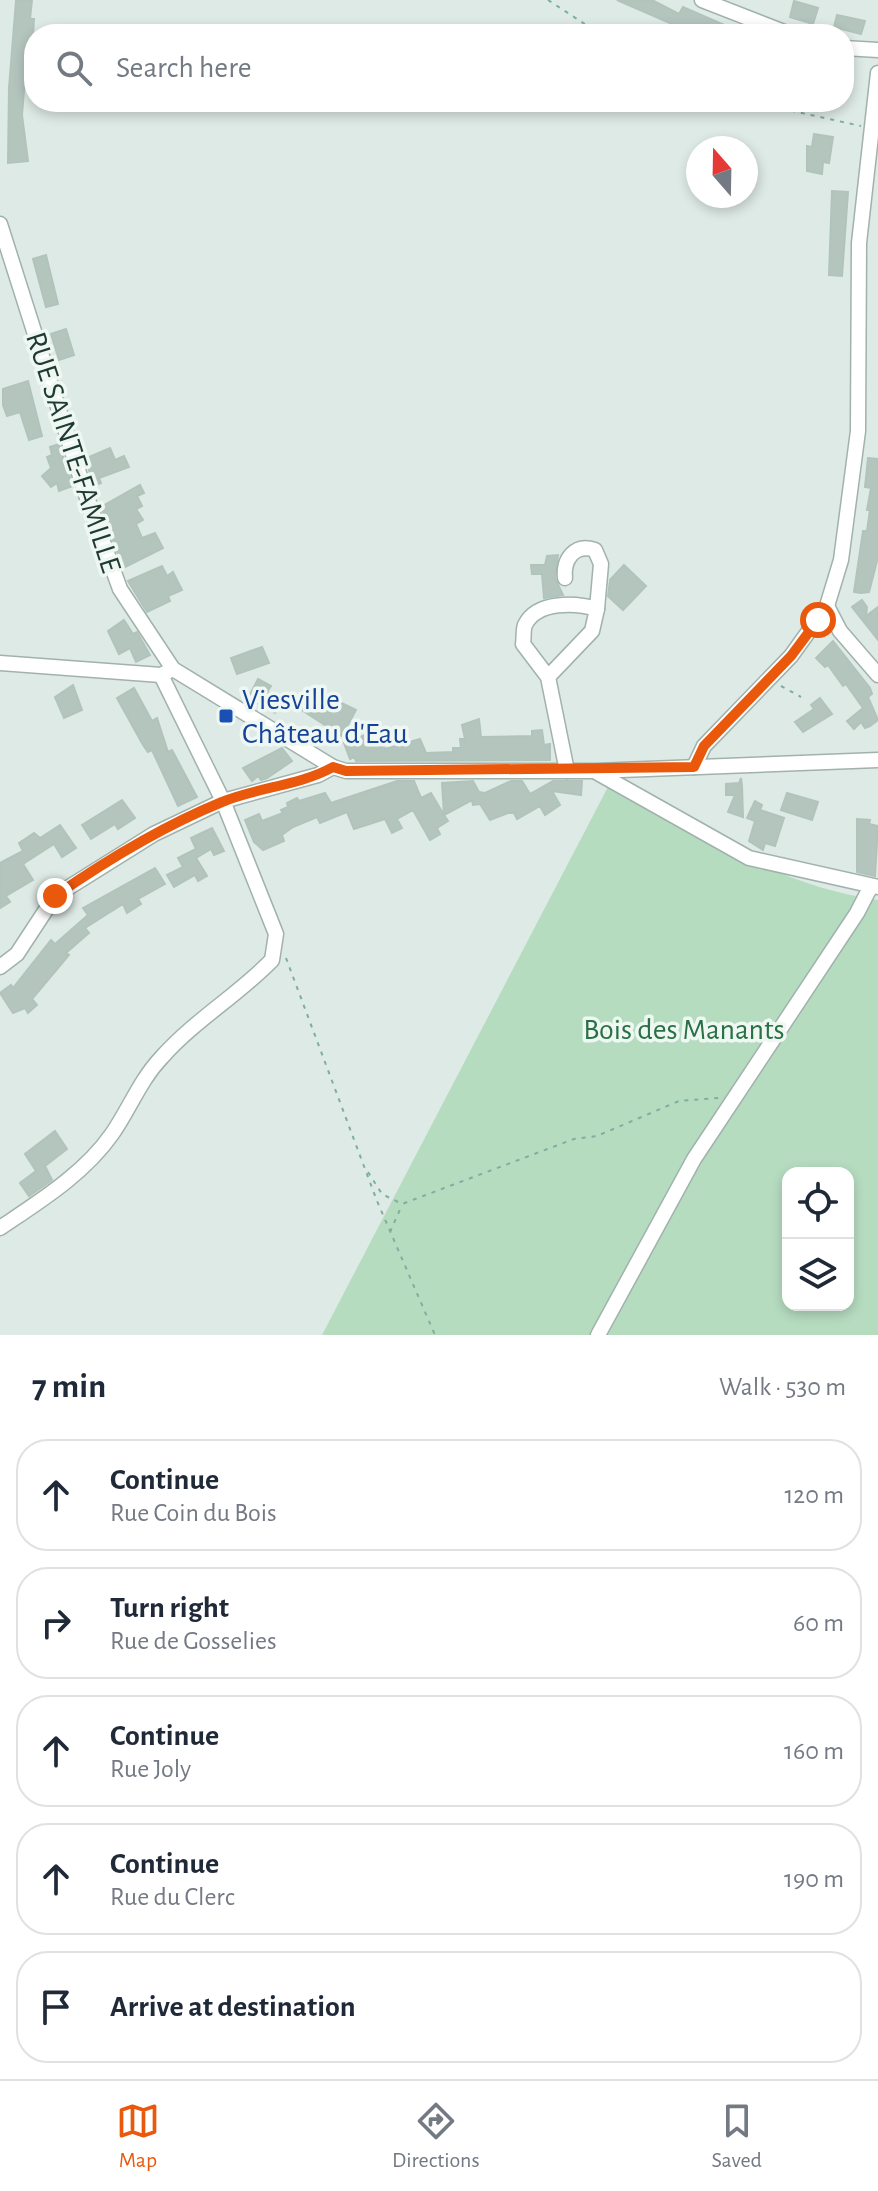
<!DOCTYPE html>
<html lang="en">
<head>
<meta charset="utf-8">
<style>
  :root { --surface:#fff; --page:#f6f6f7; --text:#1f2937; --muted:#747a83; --line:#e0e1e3; --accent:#ea580c }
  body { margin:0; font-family:"Alegreya Sans",sans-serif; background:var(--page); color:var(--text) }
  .controls { position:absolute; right:24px; bottom:24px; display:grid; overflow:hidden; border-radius:16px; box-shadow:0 4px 12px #0003 }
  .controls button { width:72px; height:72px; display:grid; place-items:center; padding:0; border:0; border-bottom:2px solid var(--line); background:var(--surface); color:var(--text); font:40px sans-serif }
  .compass { position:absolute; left:686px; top:136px; width:72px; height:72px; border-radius:50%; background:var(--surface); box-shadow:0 4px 12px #0003; rotate:340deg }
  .stop { position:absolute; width:24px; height:24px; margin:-18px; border:6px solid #ea580c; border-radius:50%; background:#fff }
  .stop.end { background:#ea580c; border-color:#fff; box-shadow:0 2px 8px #0008 }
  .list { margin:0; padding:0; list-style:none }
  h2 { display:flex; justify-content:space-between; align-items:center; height:104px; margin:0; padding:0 32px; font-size:34px }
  h2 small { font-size:26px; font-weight:400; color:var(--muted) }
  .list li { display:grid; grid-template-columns:52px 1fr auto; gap:24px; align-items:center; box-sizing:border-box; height:112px; margin:0 16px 16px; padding:0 16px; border:2px solid var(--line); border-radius:32px }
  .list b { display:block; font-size:30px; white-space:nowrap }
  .list p { margin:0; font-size:26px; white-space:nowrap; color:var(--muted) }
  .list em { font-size:26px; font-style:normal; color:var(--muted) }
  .icon { flex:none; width:44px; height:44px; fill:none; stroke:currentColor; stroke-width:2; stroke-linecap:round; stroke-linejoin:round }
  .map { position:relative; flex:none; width:878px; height:1335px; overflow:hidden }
  .search { position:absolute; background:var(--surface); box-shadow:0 4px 12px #0003; left:24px; right:24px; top:24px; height:88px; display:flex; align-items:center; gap:20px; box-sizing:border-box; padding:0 28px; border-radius:32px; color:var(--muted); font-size:30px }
  .sheet { height:744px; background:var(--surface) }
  nav { display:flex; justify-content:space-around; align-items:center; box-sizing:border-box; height:112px; border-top:2px solid var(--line); background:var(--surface); font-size:22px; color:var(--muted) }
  nav a { display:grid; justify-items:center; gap:4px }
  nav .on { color:var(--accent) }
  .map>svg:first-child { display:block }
</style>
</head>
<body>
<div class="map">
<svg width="878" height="1335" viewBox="0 0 878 1335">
  <rect width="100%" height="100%" fill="#deeae5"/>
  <path fill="#b6dcc0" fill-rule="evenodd" d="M 609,785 C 694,833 780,886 878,900 L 878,1335 L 322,1335 ZM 788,1173 L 848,1173 L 848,1305 L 788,1305 Z"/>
  <g fill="#b4c5be" stroke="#b1c4bc" stroke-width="2">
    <path d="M 32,0 L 30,19 L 34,19 L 33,36 L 28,41 L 22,115 L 28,161 L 8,163 L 9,88 L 16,1 Z"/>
    <path d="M 617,0 L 652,0 L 679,14 L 683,7 L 745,34 L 695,34 Z"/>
    <path d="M 794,1 L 818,8 L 813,24 L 790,17 Z"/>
    <path d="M 837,15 L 865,21 L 861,34 L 834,27 Z"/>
    <path d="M 814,134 L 833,137 L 829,163 L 823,162 L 822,174 L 807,171 L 807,146 L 812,147 Z"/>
    <path d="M 832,191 L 848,192 L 842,276 L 829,275 Z"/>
    <path d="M 46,255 L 58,304 L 46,307 L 33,259 Z"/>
    <path d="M 66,329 L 74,355 L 59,360 L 51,334 Z"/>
    <path d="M 28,381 L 42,436 L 29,440 L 20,412 L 7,416 L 3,405 L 3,389 Z"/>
    <path d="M 59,444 L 73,486 L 59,491 L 57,483 L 51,487 L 42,476 L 51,468 L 47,457 L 52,455 L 50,447 Z"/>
    <path d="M 110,448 L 115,460 L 124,456 L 129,467 L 99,478 L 101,483 L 94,486 L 87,464 L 91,462 L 89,457 Z"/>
    <path d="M 868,458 L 878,459 L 878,557 L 869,592 L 861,593 L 854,592 L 863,531 L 867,531 L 870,510 L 867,510 L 871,488 L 865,487 Z"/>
    <path d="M 140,485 L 144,493 L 137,496 L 142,506 L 136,509 L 143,520 L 136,524 L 142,538 L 155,533 L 163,548 L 123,568 L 101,507 Z"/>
    <path d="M 558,555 L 555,578 L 563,595 L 544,598 L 542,574 L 532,574 L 531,565 L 545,565 L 547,556 Z"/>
    <path d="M 624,565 L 646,586 L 623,610 L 608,596 L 610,580 Z"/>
    <path d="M 162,566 L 167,576 L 173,572 L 182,590 L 168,596 L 170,601 L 147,612 L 128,581 Z"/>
    <path d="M 862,600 L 867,607 L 866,616 L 878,607 L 878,640 L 852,607 Z"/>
    <path d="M 124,620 L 133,634 L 137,632 L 150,655 L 136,662 L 130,648 L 119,654 L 108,631 Z"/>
    <path d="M 833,641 L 870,688 L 872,694 L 868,697 L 878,720 L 870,726 L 865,728 L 861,722 L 854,729 L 847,721 L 863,708 L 846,684 L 843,686 L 828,665 L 825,667 L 816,658 Z"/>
    <path d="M 262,647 L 269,663 L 237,674 L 231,658 Z"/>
    <path d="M 258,679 L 271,686 L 267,692 L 282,700 L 275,713 L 248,698 Z"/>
    <path d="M 73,685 L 82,710 L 64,718 L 55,697 Z"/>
    <path d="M 134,688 L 152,721 L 157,718 L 168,752 L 172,750 L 197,797 L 178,806 L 152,750 L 148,752 L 143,745 L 117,698 Z"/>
    <path d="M 325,695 L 356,710 L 342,736 L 300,709 L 306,697 L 320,704 Z"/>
    <path d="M 820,698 L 832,714 L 803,732 L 795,722 L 814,709 L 811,705 Z"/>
    <path d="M 479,719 L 481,737 L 532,736 L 532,731 L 542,730 L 544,745 L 550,744 L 550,760 L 356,761 L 354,757 L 350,759 L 344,743 L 378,730 L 385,749 L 420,739 L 426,753 L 453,752 L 453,748 L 461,748 L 460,739 L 465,739 L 462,725 Z"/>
    <path d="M 282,748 L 292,761 L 267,778 L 261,780 L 258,776 L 252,781 L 243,768 Z"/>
    <path d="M 741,778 L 742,786 L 743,817 L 728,812 L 735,795 L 726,795 L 726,784 L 739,783 Z"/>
    <path d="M 397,781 L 414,781 L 421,798 L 431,793 L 444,815 L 442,783 L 473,781 L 479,792 L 485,793 L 511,781 L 522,781 L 530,794 L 553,781 L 582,781 L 581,795 L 552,791 L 560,805 L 545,815 L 540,806 L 517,819 L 514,813 L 508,813 L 490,820 L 480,804 L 473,805 L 472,800 L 444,815 L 448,821 L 437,828 L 440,834 L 430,840 L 413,810 L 397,819 L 402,828 L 392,833 L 385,819 L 354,829 L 347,812 L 320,823 L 317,817 L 293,827 L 282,835 L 284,841 L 263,850 L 254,842 L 245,820 L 259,814 L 262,821 L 283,813 L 281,810 L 288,807 L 287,803 L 297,798 L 299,801 L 325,793 L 331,803 Z"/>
    <path d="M 787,793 L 818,802 L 812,820 L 781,810 Z"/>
    <path d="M 122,800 L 135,818 L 118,829 L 115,824 L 91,839 L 82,825 Z"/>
    <path d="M 755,801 L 762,805 L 760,810 L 784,818 L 775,846 L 765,843 L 763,850 L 749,841 L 755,821 L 747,818 Z"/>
    <path d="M 857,819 L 870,820 L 869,824 L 878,826 L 875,876 L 857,872 Z"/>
    <path d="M 60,825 L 76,848 L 62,857 L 54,844 L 23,864 L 33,880 L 6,896 L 10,902 L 0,908 L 0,863 L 23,851 L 19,843 L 34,833 L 40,838 Z"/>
    <path d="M 212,828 L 224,851 L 214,855 L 211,849 L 196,858 L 207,876 L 198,881 L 195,875 L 174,887 L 167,875 L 183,867 L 178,858 L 196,849 L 191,838 Z"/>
    <path d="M 155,868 L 165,884 L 138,899 L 141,904 L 127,913 L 123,904 L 85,928 L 89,933 L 66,953 L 69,955 L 32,999 L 37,1005 L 28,1013 L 25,1008 L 13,1013 L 0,993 L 11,985 L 13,988 L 51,940 L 55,944 L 88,915 L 83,908 Z"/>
    <path d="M 55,1131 L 67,1149 L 45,1166 L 52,1180 L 29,1196 L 20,1183 L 36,1171 L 25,1154 Z"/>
  </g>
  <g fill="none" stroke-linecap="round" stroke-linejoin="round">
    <g stroke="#a1b2ac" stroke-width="17">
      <g id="minor">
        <path d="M 702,0 L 789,34"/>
        <path d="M 844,48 L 878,50"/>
        <path d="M 0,224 L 85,492 L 120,589 L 173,669 L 333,767 L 346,771 L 595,771 L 878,760"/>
        <path d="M 565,578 C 563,559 575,543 595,550 L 601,564 L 597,609"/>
        <path d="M 827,606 L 840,631 L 878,675"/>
        <path d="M 0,663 L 161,675 L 169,671"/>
        <path d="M 548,677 L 523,644 C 524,639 523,629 525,625 C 537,600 577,603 597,609 L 592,631 L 548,677 L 567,771"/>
        <path d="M 694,767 L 704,746 L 791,656 L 827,606 L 841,560 L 858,431 L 859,243 L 878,73"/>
        <path d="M 596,772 L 749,858 L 878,887"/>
        <path d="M 0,967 L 17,954 L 55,896 L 154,834 L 223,801 L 318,775 L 333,767"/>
        <path d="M 0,1228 C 40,1201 84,1174 112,1134 C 130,1108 140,1080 162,1057 C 195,1020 238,995 272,960 L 276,934 L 223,801 L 161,675"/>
        <path d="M 598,1335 L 694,1159 L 857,913 L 871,886"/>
      </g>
    </g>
    <g stroke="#7eae9f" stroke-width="2" stroke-dasharray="4 6" stroke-linecap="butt">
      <path d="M 548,0 L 600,34"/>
      <path d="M 752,102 L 861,126"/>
      <path d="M 781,686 L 801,697"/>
      <path d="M 286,958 L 377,1201 L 435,1335"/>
      <path d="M 368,1172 L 382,1194 L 402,1204 L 574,1139 L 597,1136 L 679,1101 L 719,1098"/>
      <path d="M 390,1232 L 402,1205"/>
    </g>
    <use href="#minor" stroke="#fff" stroke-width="14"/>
  </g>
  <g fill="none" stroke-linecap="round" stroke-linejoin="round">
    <path stroke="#ea580c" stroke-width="10" d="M 55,896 C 107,860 163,826 222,802 C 258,787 299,786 333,767 L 346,771 L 694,767 L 704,746 L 791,656 L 818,620"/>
  </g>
  <rect fill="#1a4fb4" stroke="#eff7f3" stroke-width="3" x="218" y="708" width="16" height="16" rx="4"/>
  <g text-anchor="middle" stroke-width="7" stroke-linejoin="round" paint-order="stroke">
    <g font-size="30" fill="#1f3a33" stroke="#eff7f3">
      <text transform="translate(74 452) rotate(72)" y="10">RUE SAINTE-FAMILLE</text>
    </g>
    <g font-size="30" fill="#164399" stroke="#eff7f3" text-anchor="start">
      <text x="242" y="709">Viesville<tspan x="242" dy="34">Château d'Eau</tspan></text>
    </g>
    <g font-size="30" fill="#297144" stroke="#eff7f3">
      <text x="684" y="1039">Bois des Manants</text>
    </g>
  </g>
</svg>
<div class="controls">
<button><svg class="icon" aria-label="locate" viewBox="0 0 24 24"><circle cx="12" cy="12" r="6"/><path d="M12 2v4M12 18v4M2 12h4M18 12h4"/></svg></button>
<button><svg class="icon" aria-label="layers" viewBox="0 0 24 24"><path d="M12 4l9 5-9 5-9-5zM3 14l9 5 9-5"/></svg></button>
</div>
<svg class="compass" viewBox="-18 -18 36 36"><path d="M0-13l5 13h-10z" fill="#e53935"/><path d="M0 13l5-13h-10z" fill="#747a83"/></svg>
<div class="stop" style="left:818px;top:620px"></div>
<div class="stop end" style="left:55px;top:896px"></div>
<div class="search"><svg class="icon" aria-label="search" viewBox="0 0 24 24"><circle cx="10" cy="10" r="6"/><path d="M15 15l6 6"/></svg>Search here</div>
</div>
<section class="sheet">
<h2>7 min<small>Walk · 530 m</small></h2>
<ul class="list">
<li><svg class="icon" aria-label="ahead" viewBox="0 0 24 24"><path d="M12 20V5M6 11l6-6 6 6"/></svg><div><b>Continue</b><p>Rue Coin du Bois</p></div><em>120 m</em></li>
<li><svg class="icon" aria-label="right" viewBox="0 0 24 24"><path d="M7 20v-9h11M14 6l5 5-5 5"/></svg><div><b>Turn right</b><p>Rue de Gosselies</p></div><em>60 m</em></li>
<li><svg class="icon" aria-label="ahead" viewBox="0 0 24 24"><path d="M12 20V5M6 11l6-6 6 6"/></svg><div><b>Continue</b><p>Rue Joly</p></div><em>160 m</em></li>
<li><svg class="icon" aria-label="ahead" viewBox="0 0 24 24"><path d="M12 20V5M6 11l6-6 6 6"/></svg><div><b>Continue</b><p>Rue du Clerc</p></div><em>190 m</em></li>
<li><svg class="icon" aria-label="arrive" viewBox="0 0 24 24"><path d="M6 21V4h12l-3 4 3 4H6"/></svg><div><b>Arrive at destination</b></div></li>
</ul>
</section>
<nav>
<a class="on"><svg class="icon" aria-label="map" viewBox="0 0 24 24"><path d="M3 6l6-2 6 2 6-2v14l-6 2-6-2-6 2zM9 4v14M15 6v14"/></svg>Map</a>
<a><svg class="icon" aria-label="directions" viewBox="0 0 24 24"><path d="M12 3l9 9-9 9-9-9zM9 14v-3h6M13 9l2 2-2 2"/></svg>Directions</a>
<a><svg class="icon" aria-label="saved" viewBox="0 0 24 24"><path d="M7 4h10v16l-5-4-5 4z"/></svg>Saved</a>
</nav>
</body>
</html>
